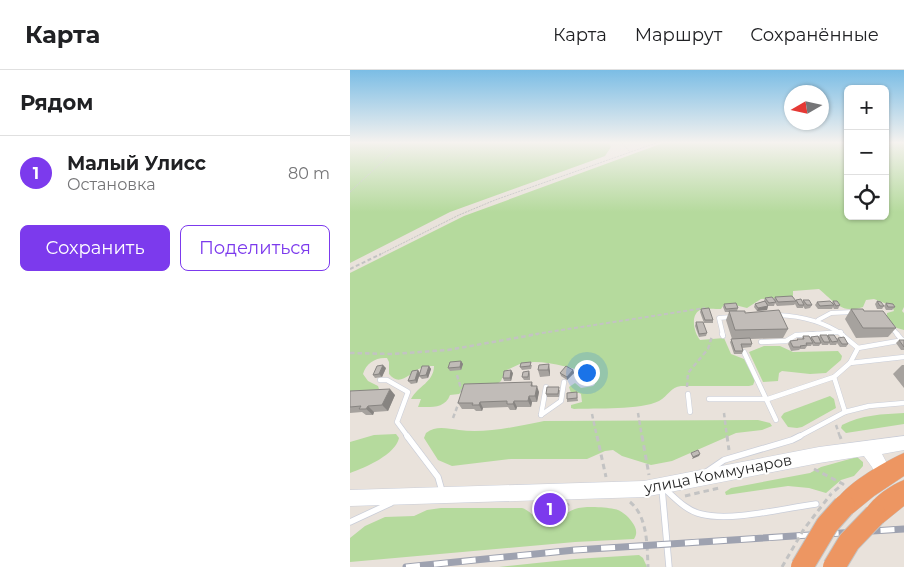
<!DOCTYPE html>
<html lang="ru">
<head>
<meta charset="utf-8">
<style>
  :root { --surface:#fff; --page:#f6f6f6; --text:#202124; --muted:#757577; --line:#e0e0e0; --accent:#7c3aed }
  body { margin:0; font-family:Montserrat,sans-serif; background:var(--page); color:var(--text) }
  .controls { position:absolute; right:15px; top:15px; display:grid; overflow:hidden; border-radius:8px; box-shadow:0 1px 4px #0004 }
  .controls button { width:45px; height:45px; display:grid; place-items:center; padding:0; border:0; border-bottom:1px solid var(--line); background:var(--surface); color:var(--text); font:25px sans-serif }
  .compass { position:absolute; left:434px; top:15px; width:45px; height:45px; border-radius:50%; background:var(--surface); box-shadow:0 1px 4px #0004; rotate:261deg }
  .you { position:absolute; left:236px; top:302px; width:18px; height:18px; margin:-12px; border:4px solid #fff; border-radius:50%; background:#1a73e8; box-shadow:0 0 0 8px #1a73e833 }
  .badge { display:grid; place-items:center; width:32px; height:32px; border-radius:50%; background:var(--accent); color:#fff; font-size:16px; font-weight:700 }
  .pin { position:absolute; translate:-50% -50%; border:2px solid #fff; box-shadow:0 1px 5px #0006 }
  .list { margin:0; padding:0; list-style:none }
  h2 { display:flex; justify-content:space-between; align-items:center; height:65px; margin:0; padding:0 20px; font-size:21px }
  h2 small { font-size:16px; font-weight:400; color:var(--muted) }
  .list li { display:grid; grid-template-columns:32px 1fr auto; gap:15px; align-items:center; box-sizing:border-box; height:75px; padding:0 20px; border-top:1px solid var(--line) }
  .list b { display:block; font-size:19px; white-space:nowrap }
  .list p { margin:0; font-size:16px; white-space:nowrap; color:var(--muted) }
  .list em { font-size:16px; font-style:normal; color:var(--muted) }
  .actions { display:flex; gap:10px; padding:15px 20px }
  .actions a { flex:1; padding:11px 0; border:1px solid var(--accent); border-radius:8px; text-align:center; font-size:18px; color:var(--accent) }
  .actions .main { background:var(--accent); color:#fff }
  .icon { flex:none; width:28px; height:28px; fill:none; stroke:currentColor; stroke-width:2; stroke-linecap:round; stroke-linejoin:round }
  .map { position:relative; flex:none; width:554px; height:497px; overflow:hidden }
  header { display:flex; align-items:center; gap:30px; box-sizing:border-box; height:70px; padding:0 25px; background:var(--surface); border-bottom:1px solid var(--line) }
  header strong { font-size:24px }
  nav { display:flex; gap:28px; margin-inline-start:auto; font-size:18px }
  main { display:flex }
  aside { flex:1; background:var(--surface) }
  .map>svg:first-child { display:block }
</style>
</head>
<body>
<header>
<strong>Карта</strong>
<nav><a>Карта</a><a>Маршрут</a><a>Сохранённые</a></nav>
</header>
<main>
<aside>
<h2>Рядом<small></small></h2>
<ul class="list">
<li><span class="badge">1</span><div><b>Малый Улисс</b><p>Остановка</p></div><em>80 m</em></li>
</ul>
<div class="actions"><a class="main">Сохранить</a><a>Поделиться</a></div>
</aside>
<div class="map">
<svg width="554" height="497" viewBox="0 0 554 497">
  <rect width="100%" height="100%" fill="#e9e2db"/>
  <g fill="#b5da9d">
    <path d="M 0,73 L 259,73 L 261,77 L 255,86 L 100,142 L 0,193 Z"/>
    <path d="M 313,73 L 498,73 L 498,146 L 535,146 L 535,73 L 554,73 L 554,237 L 552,241 L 554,243 L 554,260 L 547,258 L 537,249 L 537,243 L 544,241 L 542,236 L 524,229 L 516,230 L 513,237 C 491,245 483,230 469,219 L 443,221 L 443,227 L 411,229 L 397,238 L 385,235 L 373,236 L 371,239 C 365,239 356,238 350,240 C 340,245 344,263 350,270 L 374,268 L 381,284 L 394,289 L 405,310 L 403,315 L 399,316 L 331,316 C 321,317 318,326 309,331 C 291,340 245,338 224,339 L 221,338 L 221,335 L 232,332 L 231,324 L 229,323 L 221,323 L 219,317 L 225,313 L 231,318 L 243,316 L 245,314 L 242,304 C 222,298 194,289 173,293 C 167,295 161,298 155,301 L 151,311 L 147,314 L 116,317 L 109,324 L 100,325 C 95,339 80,337 68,337 L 71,329 L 61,329 C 68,316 84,312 84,296 C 80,296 75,296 71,298 C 60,302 50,318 39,304 L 39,292 L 37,288 C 26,287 16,293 13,304 L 18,311 L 28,316 L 29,319 L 25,321 L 0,322 L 0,203 L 114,146 Z"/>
    <path d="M 430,276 L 443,282 L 488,281 L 492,286 L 491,290 L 476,303 L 460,304 L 432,301 L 429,303 L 428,311 L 413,312 L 399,282 L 414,276 Z"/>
    <path d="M 480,326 L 484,329 L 486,338 L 452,357 L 447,358 L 438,357 L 431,347 L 434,343 Z"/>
    <path d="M 554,343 L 554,354 L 496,363 L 491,358 L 492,355 C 511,345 533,344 554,343 Z"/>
    <path d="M 408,350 L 420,353 L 422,356 L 412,360 L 386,363 L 322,391 L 301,395 L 272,386 L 263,380 L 255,381 L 237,389 L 161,389 L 102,396 L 88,390 L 74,368 L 76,363 C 87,355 97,359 109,360 C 135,364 169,356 194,351 Z"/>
    <path d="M 46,364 L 49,368 C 45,385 16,397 0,403 L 0,372 L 24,365 Z"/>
    <path d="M 507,387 L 513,392 L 513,396 L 504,406 L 491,410 L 476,423 L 459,418 L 438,416 L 376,425 L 375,422 L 381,418 L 460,403 L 471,397 Z"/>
    <path d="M 91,438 L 172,438 C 182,441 186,452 198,452 C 210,452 215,442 225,439 C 234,436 254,437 264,439 C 271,440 278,446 282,452 C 286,457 288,463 284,469 L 225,472 L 0,492 L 0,468 L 15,456 L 35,447 L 64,446 L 77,440 Z"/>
    <path d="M 289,485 L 293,488 L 297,497 L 149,497 L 225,489 Z"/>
  </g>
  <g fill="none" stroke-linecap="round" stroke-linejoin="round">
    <g stroke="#c9cdd8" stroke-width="5">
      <g id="lane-far2">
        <path d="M 428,245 C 452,246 473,251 493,265"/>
        <path d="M 468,250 L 481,243 L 503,242"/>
        <path d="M 542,258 L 548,265"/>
        <path d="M 373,265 L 369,248 L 381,247"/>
        <path d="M 449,265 L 491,262"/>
      </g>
    </g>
    <g stroke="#c9cdd8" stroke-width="5.5">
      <g id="lane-far1">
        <path d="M 372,264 L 373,266"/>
        <path d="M 491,264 L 508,278"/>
        <path d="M 547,264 L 552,270"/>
        <path d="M 411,272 L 436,271 L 446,265 L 468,264"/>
        <path d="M 394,282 L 426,350"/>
        <path d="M 500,293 L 508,278 L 554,270"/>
        <path d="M 30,310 L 37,310 L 58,322 L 47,352 L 58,367"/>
        <path d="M 338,324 L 340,342"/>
        <path d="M 359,329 L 418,329 L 484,307"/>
        <path d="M 495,342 L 484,307 L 500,293 L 554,287"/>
        <path d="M 191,345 L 211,331 L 214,312"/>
        <path d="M 191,345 L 196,317"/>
        <path d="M 448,367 L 495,342 L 519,336 L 554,333"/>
      </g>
    </g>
    <g stroke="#c9cdd8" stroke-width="7">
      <g id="lane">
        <path d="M 57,366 L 88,407 L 92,421"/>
        <path d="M 358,401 L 374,390 L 442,370 L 450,366"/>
        <path d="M 312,419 L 319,497"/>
        <path d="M 316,420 C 326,429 337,441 351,444 C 382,452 434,438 466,434"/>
        <path d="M 0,452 L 41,433"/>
      </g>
    </g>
    <g stroke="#c9cdd8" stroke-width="1">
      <path id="secondary" d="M 554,366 L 554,380 L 532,384 L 543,405 L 541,411 L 535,413 L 529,411 L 522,397 L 514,386 L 469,393 L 294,427 L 0,436 L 0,420 L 294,411 L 469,377 Z"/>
    </g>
    <g stroke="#c3c3c3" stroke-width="1">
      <g id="highway">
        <path d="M 554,383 L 554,406 L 524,426 L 502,444 L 494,447 L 486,444 L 483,436 C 491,416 534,392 554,383 Z"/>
        <path d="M 554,410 L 554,436 L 533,453 L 525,457 L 517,453 L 513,445 C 519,430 539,416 554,410 Z"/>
      </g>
    </g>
    <g stroke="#c3c3c3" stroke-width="1" stroke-dasharray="2 1" stroke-linecap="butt">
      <path d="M 272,73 L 280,82"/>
      <path d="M 0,122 L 52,73"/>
      <path d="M 29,185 L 109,145 L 145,130 L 306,73"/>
    </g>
    <g stroke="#c3c3c3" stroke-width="2" stroke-dasharray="4 2.5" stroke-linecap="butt">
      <path d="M 0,199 L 31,184"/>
      <path d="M 179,265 L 355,238"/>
    </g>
    <g stroke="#c3c3c3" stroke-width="2.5" stroke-dasharray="4.5 3" stroke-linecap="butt">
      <path d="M 0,283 L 42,284 L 98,280 L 188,264"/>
      <path d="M 107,305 L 112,322"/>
      <path d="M 337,317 L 338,303 L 358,279 L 362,266"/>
      <path d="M 288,343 L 292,367"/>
      <path d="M 374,343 L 377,367"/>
      <path d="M 242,344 L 247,367"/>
      <path d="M 103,348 L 109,332"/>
      <path d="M 486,355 L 490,367"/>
    </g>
    <g stroke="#c3c3c3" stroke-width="3" stroke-dasharray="5.5 4" stroke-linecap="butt">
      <path d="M 247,366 L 256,407"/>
      <path d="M 292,366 L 299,405"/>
      <path d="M 377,366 L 379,380"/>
      <path d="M 490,366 L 491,369"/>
      <path d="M 464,399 L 493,414 L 481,424"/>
      <path d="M 335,426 L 369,418"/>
      <path d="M 280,432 C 298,447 297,476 298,497"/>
      <path d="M 200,439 L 213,438 L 219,434"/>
    </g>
    <use href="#lane-far2" stroke="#fff" stroke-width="4"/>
    <use href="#lane-far1" stroke="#fff" stroke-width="4.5"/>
    <use href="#lane" stroke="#fff" stroke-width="5.5"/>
    <use href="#secondary" fill="#fff" fill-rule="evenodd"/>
    <use href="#highway" fill="#ed9662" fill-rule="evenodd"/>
    <g stroke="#9ea2b0" stroke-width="7">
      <path id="rail" d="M 56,497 L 225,480 L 554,459"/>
    </g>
    <use href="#rail" stroke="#fff" stroke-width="5" stroke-dasharray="14" stroke-linecap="butt"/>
    <g stroke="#c3c3c3" stroke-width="24" stroke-linecap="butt">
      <g id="highway-bridge">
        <path d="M 452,497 L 477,455 L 494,436"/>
        <path d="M 484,497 L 499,472 L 525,445"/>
      </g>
    </g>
    <path stroke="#c3c3c3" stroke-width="3" stroke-dasharray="5.5 4" stroke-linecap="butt" d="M 432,497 L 454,459 L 481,424"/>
    <use href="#highway-bridge" stroke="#ed9662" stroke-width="22"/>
  </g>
  <g fill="#a6a29e">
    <path d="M 425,227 L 445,231 L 446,230 L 453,232 L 453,230 L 462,235 L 460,238 L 455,239 L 453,236 L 453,238 L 447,238 L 445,234 L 444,235 L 427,236 L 425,233 L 424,236 L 418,236 L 417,240 L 407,241 L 404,237 L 405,234 L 414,231 L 415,228 L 424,229 Z"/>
    <path d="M 483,231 L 490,235 L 488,239 L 484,239 L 483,237 L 482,239 L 468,239 L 465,235 L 467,232 L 482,233 Z"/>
    <path d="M 527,231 L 534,236 L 532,239 L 527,239 L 525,234 Z"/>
    <path d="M 536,233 L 545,237 L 542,240 L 536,240 L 534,236 Z"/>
    <path d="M 374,234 L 388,238 L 387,241 L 395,243 L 438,259 L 433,268 L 400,269 L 402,274 L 401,277 L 392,278 L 393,281 L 392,284 L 384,284 L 380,272 L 382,269 L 376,250 L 379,242 L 375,242 L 373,237 Z"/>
    <path d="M 351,239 L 363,250 L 363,253 L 354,253 L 350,242 Z"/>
    <path d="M 501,239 L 514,241 L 546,258 L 538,267 L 506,268 L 495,249 Z"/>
    <path d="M 346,252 L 357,263 L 356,266 L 349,267 L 345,256 Z"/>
    <path d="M 470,265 L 477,267 L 478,265 L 487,269 L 488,268 L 498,274 L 496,277 L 490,277 L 487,273 L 486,275 L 480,275 L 479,273 L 478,275 L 472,275 L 471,273 L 469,276 L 463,276 L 462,274 L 461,276 L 457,276 L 455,279 L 450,279 L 449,280 L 441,281 L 438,274 L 440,271 L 447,270 L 447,269 L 452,269 L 453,266 L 460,268 L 461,267 L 469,268 Z"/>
    <path d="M 549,270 L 554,270 L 554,280 L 551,280 L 546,273 Z"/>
    <path d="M 111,291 L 113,294 L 111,300 L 100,301 L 98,298 Z"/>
    <path d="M 182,295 L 181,299 L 172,300 L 170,297 Z"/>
    <path d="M 189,295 L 200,301 L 200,306 L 190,307 L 188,300 Z"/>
    <path d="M 552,295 L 554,295 L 554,318 L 543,304 Z"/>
    <path d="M 79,296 L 81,299 L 78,308 L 72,309 L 69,306 L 67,313 L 61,314 L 58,311 L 70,303 Z"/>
    <path d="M 36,298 L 32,307 L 25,308 L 23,305 Z"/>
    <path d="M 223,300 L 224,303 L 217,310 L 211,306 L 210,303 Z"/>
    <path d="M 179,301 L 180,304 L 180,310 L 174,310 L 172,307 Z"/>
    <path d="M 163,303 L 161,311 L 154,311 L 153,308 Z"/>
    <path d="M 241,304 L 243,314 L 233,315 L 232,305 Z"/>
    <path d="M 182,312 L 183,316 L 189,322 L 187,332 L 182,332 L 181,337 L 167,337 L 166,340 L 160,340 L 158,337 L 133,338 L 132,341 L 126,341 L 124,339 L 112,339 L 108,333 Z"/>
    <path d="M 210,320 L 209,327 L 197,327 L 196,324 Z"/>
    <path d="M 0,321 L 45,325 L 38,341 L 24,342 L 23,345 L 16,345 L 12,342 L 0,343 Z"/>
    <path d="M 227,325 L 228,331 L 217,332 L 217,329 Z"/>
    <path d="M 204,439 L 205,441 L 205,447 L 193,448 L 191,446 Z"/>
  </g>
  <g fill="#878481">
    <path d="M 418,236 L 417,240 L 407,241 L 408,238 Z"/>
    <path d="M 111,291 L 113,294 L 111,300 L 110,297 Z"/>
    <path d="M 199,294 L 200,301 L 200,306 L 198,300 Z"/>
    <path d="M 33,295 L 36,298 L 32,307 L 29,304 Z"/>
    <path d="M 79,296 L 81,299 L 78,308 L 76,305 Z"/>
    <path d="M 68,300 L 70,303 L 67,313 L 65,310 Z"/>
    <path d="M 161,300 L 163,303 L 161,311 L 160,308 Z"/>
    <path d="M 223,300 L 224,303 L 217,310 L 217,307 Z"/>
    <path d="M 187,316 L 189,322 L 187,332 L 185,326 Z"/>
    <path d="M 40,319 L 45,325 L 38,341 L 32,335 Z"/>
    <path d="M 179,326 L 182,332 L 181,337 L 178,331 Z"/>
    <path d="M 164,331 L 167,337 L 166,340 L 163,334 Z"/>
    <path d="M 130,332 L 133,338 L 132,341 L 129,335 Z"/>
    <path d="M 18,336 L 24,342 L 23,345 L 16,339 Z"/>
    <path d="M 350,384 L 349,386 L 342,389 L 343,387 Z"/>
  </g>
  <g fill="#c1bcb8" stroke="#878481">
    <path d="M 442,226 L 446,231 L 428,232 L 425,227 Z"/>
    <path d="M 422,227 L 426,232 L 419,233 L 415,228 Z"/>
    <path d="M 451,229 L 454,235 L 449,235 L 446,230 Z"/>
    <path d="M 453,230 L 459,230 L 462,235 L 457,235 Z"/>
    <path d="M 415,231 L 418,236 L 408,238 L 405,234 Z"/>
    <path d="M 480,231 L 484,235 L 470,236 L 467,232 Z"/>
    <path d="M 483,231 L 487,231 L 490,235 L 486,236 Z"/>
    <path d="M 527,231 L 531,232 L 534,236 L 530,236 Z"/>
    <path d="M 386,233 L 388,238 L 376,239 L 374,234 Z"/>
    <path d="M 536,233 L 543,234 L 545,237 L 538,237 Z"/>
    <path d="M 359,238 L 363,250 L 355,250 L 351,239 Z"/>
    <path d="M 501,239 L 513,239 L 514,241 L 533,241 L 546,258 L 513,258 Z"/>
    <path d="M 429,240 L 438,259 L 385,260 L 379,241 L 395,241 L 395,243 Z"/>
    <path d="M 346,252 L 353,252 L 357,263 L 349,264 Z"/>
    <path d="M 470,265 L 477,265 L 480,272 L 474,272 Z"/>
    <path d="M 478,265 L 484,265 L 488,271 L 482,272 Z"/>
    <path d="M 453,266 L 459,266 L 463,273 L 456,273 L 457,275 L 450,276 L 451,277 L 443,277 L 440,271 L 448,270 L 447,269 L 454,269 Z"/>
    <path d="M 468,266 L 471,273 L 465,273 L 461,267 Z"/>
    <path d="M 494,267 L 498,274 L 492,274 L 488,268 Z"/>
    <path d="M 400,268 L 402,274 L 391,274 L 393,281 L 385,281 L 381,269 Z"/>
    <path d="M 549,270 L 554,270 L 554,277 Z"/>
    <path d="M 111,291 L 110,297 L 98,298 L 100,292 Z"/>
    <path d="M 181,292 L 180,296 L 170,297 L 171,293 Z"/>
    <path d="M 199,294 L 198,300 L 188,300 L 189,295 Z"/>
    <path d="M 33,295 L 29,304 L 23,305 L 27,296 Z"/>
    <path d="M 72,296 L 79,296 L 76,305 L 69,306 Z"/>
    <path d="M 216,296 L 223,300 L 217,307 L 210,303 Z"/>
    <path d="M 68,300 L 65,310 L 58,311 L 62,301 Z"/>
    <path d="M 161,300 L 160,308 L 153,308 L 154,301 Z"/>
    <path d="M 179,301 L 178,307 L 172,307 L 173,302 Z"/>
    <path d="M 241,304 L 242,311 L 232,312 L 232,305 Z"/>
    <path d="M 182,312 L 181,316 L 187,316 L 185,326 L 179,326 L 178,331 L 164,331 L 163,334 L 157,334 L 157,331 L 130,332 L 129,335 L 122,335 L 123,333 L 108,333 L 114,314 Z"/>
    <path d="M 197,317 L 209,317 L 208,324 L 196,324 Z"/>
    <path d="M 40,319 L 32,335 L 18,336 L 16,339 L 9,339 L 11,336 L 0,337 L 0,321 Z"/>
    <path d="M 227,322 L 227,328 L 217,329 L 217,323 Z"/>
    <path d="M 348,380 L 350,384 L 343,387 L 341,383 Z"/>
    <path d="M 204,439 L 203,445 L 191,446 L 192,440 Z"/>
  </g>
  <linearGradient id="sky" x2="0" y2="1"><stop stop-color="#7bbde5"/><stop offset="0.51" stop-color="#f5f2ef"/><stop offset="1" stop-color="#f5f2ef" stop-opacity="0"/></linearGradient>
  <rect width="554" height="142" fill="url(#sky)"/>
  <g text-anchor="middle" stroke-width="4" stroke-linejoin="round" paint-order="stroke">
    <g font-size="15" fill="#282828" stroke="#fff">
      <text transform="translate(368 404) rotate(-11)" y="5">улица Коммунаров</text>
    </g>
  </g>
</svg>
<div class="controls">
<button>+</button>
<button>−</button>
<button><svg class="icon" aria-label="locate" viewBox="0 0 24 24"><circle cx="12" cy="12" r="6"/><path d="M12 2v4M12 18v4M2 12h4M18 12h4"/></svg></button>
</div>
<svg class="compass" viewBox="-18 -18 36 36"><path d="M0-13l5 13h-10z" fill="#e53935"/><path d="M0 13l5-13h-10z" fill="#757577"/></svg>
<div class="you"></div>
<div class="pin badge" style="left:200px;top:439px">1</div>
</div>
</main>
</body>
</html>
